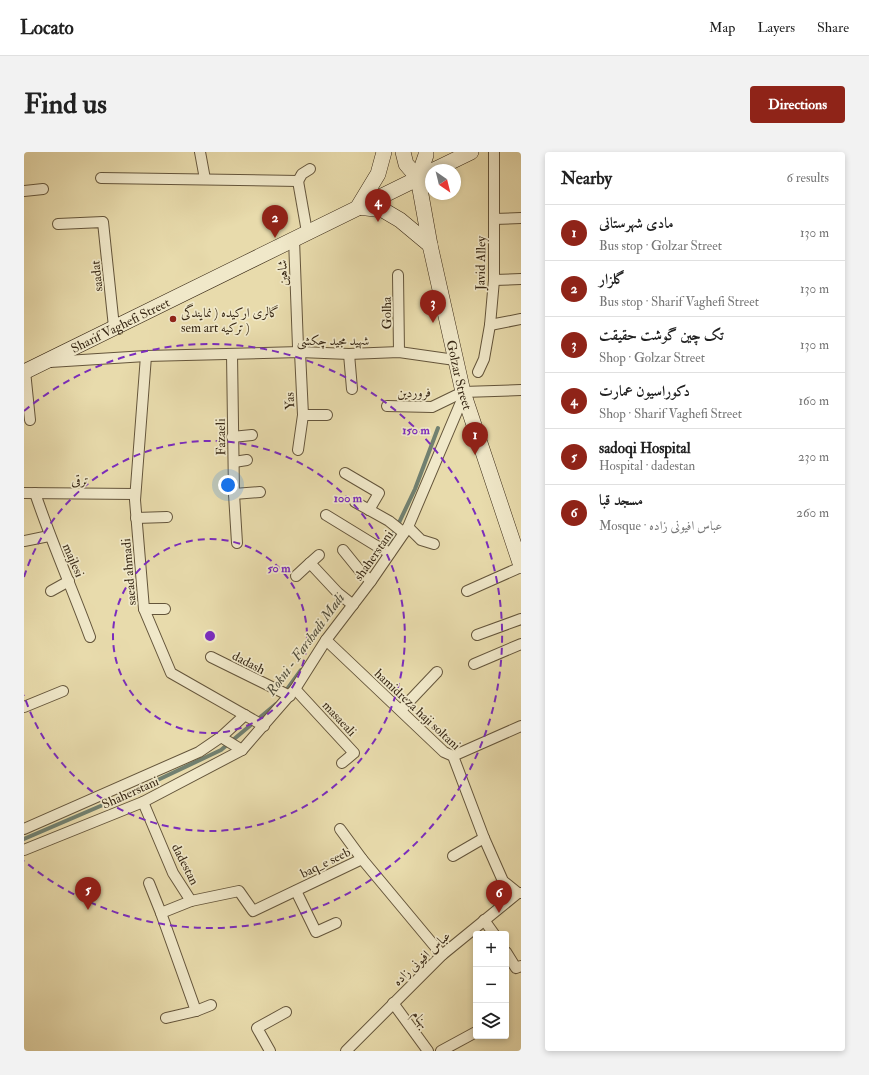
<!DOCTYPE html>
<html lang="en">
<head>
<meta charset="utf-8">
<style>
  :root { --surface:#fff; --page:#f2f2f2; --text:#222; --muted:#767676; --line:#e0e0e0; --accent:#8f2418 }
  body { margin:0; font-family:"IM FELL Double Pica",Amiri,serif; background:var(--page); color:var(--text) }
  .controls { position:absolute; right:12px; bottom:12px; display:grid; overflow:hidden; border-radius:4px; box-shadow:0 2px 6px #0003 }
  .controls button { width:36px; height:36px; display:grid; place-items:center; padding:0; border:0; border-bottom:1px solid var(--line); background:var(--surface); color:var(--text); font:20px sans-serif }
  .compass { position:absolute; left:401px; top:12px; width:36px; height:36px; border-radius:50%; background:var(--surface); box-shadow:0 2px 6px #0003; rotate:145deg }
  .you { position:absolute; left:204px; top:333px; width:14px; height:14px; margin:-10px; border:3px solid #fff; border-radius:50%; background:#1a73e8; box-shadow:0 0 0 6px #1a73e833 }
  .badge { display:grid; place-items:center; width:26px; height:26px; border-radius:50%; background:var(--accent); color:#fff; font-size:13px; font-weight:700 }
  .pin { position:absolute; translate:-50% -33px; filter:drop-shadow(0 1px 2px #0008) }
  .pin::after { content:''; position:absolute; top:21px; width:14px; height:12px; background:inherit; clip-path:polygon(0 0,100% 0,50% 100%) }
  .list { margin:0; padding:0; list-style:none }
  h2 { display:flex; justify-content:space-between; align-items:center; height:52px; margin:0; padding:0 16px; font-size:17px }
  h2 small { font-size:13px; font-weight:400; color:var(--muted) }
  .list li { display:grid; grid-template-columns:26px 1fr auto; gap:12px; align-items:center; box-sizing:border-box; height:56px; padding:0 16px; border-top:1px solid var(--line) }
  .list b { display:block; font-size:15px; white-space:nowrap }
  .list p { margin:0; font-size:13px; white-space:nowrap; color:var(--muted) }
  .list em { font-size:13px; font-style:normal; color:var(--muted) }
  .icon { flex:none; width:22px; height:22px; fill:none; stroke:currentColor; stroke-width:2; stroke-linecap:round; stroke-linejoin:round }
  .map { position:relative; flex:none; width:497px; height:899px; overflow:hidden; border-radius:4px }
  header { display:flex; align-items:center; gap:24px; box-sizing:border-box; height:56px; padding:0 20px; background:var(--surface); border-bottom:1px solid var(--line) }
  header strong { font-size:19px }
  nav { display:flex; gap:22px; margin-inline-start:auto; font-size:14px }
  .intro { display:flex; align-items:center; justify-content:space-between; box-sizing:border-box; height:96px; padding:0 24px }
  h1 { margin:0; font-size:28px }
  .button { padding:10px 18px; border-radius:4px; background:var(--accent); color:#fff; font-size:14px; font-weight:700 }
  main { display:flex; gap:24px; padding:0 24px }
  aside { flex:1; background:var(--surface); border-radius:4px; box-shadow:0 2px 6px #0003 }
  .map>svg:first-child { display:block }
</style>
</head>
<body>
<header>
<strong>Locato</strong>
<nav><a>Map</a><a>Layers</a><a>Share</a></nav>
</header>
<div class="intro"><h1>Find us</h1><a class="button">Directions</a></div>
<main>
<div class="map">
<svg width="497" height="899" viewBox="0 0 497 899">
  <rect width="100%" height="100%" fill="#e8dbac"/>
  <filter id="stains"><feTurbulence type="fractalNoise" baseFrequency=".005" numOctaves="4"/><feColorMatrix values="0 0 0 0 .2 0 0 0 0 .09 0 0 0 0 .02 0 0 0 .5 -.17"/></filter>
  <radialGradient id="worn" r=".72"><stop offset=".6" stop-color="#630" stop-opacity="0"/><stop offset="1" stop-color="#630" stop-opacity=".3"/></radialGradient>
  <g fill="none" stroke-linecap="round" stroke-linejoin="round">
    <g stroke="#718070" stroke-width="4">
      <path d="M 362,398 L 391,337 L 414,276"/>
      <path d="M 261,540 L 277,518"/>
      <path d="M 0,687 L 102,643 L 197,598 L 252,552"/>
    </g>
    <g stroke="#64553b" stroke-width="12">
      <g id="street">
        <path d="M 176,0 L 181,27"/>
        <path d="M 77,26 L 274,29"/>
        <path d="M 274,29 L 283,80"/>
        <path d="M 274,29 L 278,22 L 286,17"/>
        <path d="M 0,39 L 19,37"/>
        <path d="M 470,67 L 497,66"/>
        <path d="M 34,72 L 79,70 L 90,175"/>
        <path d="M 270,87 L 274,195 L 276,200 L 279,263 L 274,298"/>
        <path d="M 374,123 L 375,200"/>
        <path d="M 470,128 L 497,127"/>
        <path d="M 466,173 L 497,167"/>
        <path d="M 208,202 L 210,342 L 213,391"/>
        <path d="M 325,202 L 328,237"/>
        <path d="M 122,204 L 111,348 L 120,457 L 147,521 L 240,574"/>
        <path d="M 26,210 L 122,204 L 276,200 L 325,202 L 375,200 L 431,208"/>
        <path d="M 1,219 L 6,268"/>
        <path d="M 454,220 L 460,207 L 466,173 L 470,128 L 470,0"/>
        <path d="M 363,254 L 408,255 L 439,240 L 497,238"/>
        <path d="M 279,263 L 303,263"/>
        <path d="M 208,285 L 228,283"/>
        <path d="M 210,310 L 223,308"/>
        <path d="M 321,321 L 355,341 L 345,358"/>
        <path d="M 0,341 L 111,342"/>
        <path d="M 11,341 C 27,389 48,436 66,485"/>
        <path d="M 210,342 L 236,340"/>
        <path d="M 331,350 L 365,369 L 380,381"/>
        <path d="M 302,363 L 351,393 L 366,401"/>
        <path d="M 112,366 L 143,365"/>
        <path d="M 384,375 L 397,388 L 410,392"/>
        <path d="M 0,389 L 25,384"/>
        <path d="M 319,398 L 336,419 L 347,429"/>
        <path d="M 286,411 L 295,403"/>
        <path d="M 272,424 L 286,411 L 314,441 L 329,453"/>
        <path d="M 27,439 L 45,429"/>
        <path d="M 443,439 L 497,415"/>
        <path d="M 120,457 L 141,457"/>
        <path d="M 453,483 L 497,467"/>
        <path d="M 302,488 L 420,600 L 429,604 L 460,686 L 479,729 L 494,741"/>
        <path d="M 187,505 L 266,544"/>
        <path d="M 450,512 L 497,492"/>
        <path d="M 271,537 L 330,601 L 318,611"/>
        <path d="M 0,555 L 39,539"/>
        <path d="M 377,558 L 413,520"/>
        <path d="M 197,585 L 218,598"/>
        <path d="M 429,604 L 497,574"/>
        <path d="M 119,650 L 149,721 L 167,749"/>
        <path d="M 0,677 L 175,600 L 197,585 L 221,563"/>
        <path d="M 316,677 L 338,707"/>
        <path d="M 0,698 L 119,650 L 218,598 L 271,537 L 302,488 L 347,429 L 380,381 L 384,375 L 440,243"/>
        <path d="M 429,704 L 460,686"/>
        <path d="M 125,731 L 137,761"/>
        <path d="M 272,739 L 292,780 L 312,771"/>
        <path d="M 460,768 L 470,782"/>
        <path d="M 482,800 L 492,816 L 497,814"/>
        <path d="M 369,851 L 404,899"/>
        <path d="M 172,859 L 137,761 L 167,749 L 215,739 L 229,759 L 338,707 L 418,803"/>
        <path d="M 142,866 L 172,859 L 187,853"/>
        <path d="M 246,899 L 233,876 L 262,860"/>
        <path d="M 322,899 L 418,803 L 494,741 L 497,741"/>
        <path d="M 417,899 L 452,880"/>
      </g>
    </g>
    <g stroke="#382815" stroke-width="16">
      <g id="secondary">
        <path d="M 360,0 L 354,22 L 334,55 L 359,58 L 376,68 L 406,93"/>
        <path id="s1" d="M 379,0 L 382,12 L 394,26 L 406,93 L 439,240 L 497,414"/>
        <path d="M 410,18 L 447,0"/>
        <path d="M 394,26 L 402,3 L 402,0"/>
        <path id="s2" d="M 0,220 L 407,20"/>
      </g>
    </g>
    <use href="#street" stroke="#f0e8c9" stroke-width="10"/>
    <use href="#secondary" stroke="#f0e8c9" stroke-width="15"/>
  </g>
  <g fill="none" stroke="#7b2cbf" stroke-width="2" stroke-dasharray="7 5">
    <circle cx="186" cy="484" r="97"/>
    <path d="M0 425A195 195 0 1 1 0 543"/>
    <path d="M0 259A292 292 0 1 1 0 709"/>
  </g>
  <circle fill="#8f2418" stroke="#f0e8c9" stroke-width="1.5" cx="149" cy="167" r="4"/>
  <g text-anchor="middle" stroke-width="3.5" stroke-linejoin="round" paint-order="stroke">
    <g font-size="13" fill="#382815" stroke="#f0e8c9">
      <text transform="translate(456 111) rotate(-89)" y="5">Javid Alley</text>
      <text transform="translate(258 121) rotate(-93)" y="5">شاهین</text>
      <text transform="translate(72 124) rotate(-96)" y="5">saadat</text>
      <text transform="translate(362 161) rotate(-91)" y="5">Golha</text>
      <text dy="5" stroke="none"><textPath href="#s2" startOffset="107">Sharif Vaghefi Street</textPath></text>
      <text x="309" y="193">شهید مجید چکشی</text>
      <text dy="5" stroke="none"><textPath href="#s1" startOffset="232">Golzar Street</textPath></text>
      <text transform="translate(390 240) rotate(-2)" y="5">فروردین</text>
      <text transform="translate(265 249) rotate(-92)" y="5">Yas</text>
      <text transform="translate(196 285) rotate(-91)" y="5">Fazaeli</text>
      <text transform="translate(56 328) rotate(1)" y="5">ترقی</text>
      <text transform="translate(349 403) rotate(-55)" y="5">shaherstani</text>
      <text transform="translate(50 408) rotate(67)" y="5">majlesi</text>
      <text transform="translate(104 420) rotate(-95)" y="5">saead ahmadi</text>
      <text transform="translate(225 510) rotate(27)" y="5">dadash</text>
      <text transform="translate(394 557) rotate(43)" y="5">hamidreza haji soltani</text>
      <text transform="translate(316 566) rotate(47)" y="5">masaeali</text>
      <text transform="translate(106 640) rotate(-24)" y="5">Shaherstani</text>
      <text transform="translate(301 710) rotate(-26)" y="5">baq_e seeb</text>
      <text transform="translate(162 712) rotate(63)" y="5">dadestan</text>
      <text transform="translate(397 806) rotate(-43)" y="5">عباس افیونی زاده</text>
      <text transform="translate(397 867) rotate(54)" y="5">بهنام</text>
    </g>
    <g font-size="13" fill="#382815" stroke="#f0e8c9" text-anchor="start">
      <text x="157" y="165">گالری ارکیده ( نمایندگی<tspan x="157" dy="15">sem art ترکیه )</tspan></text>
    </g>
    <g font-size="14" font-style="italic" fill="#504d3b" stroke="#f0e8c9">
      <text transform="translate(281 492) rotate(-54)" y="5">Rokni - Farshadi Madi</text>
    </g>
  </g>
  <circle cx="186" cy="484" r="6" fill="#7b2cbf" stroke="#f0e8c9" stroke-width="2"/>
  <g font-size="12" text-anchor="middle" font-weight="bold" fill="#7b2cbf" stroke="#f0e8c9" stroke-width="3.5" stroke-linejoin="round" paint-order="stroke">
    <text x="392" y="282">150 m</text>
    <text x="324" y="350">100 m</text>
    <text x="255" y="420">50 m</text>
  </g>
  <rect width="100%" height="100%" filter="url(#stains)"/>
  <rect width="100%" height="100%" fill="url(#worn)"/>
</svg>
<div class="controls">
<button>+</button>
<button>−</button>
<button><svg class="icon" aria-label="layers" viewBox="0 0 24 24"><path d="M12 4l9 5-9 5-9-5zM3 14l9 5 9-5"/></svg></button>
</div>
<svg class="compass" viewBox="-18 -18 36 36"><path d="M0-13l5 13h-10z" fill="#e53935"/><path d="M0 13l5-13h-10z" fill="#767676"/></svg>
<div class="you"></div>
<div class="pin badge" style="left:451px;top:303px">1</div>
<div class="pin badge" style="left:251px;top:86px">2</div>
<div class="pin badge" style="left:409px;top:171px">3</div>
<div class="pin badge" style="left:354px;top:70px">4</div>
<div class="pin badge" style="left:64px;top:758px">5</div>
<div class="pin badge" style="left:475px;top:761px">6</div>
</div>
<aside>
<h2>Nearby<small>6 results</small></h2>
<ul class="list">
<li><span class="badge">1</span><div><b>مادی شهرستانی</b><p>Bus stop · Golzar Street</p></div><em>130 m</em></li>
<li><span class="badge">2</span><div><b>گلزار</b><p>Bus stop · Sharif Vaghefi Street</p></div><em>130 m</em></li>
<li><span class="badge">3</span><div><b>تک چین گوشت حقیقت</b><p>Shop · Golzar Street</p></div><em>130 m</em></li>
<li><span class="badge">4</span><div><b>دکوراسیون عمارت</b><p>Shop · Sharif Vaghefi Street</p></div><em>160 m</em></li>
<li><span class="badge">5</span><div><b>sadoqi Hospital</b><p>Hospital · dadestan</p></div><em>230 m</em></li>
<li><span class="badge">6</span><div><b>مسجد قبا</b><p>Mosque · عباس افیونی زاده</p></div><em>260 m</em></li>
</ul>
</aside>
</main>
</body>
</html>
